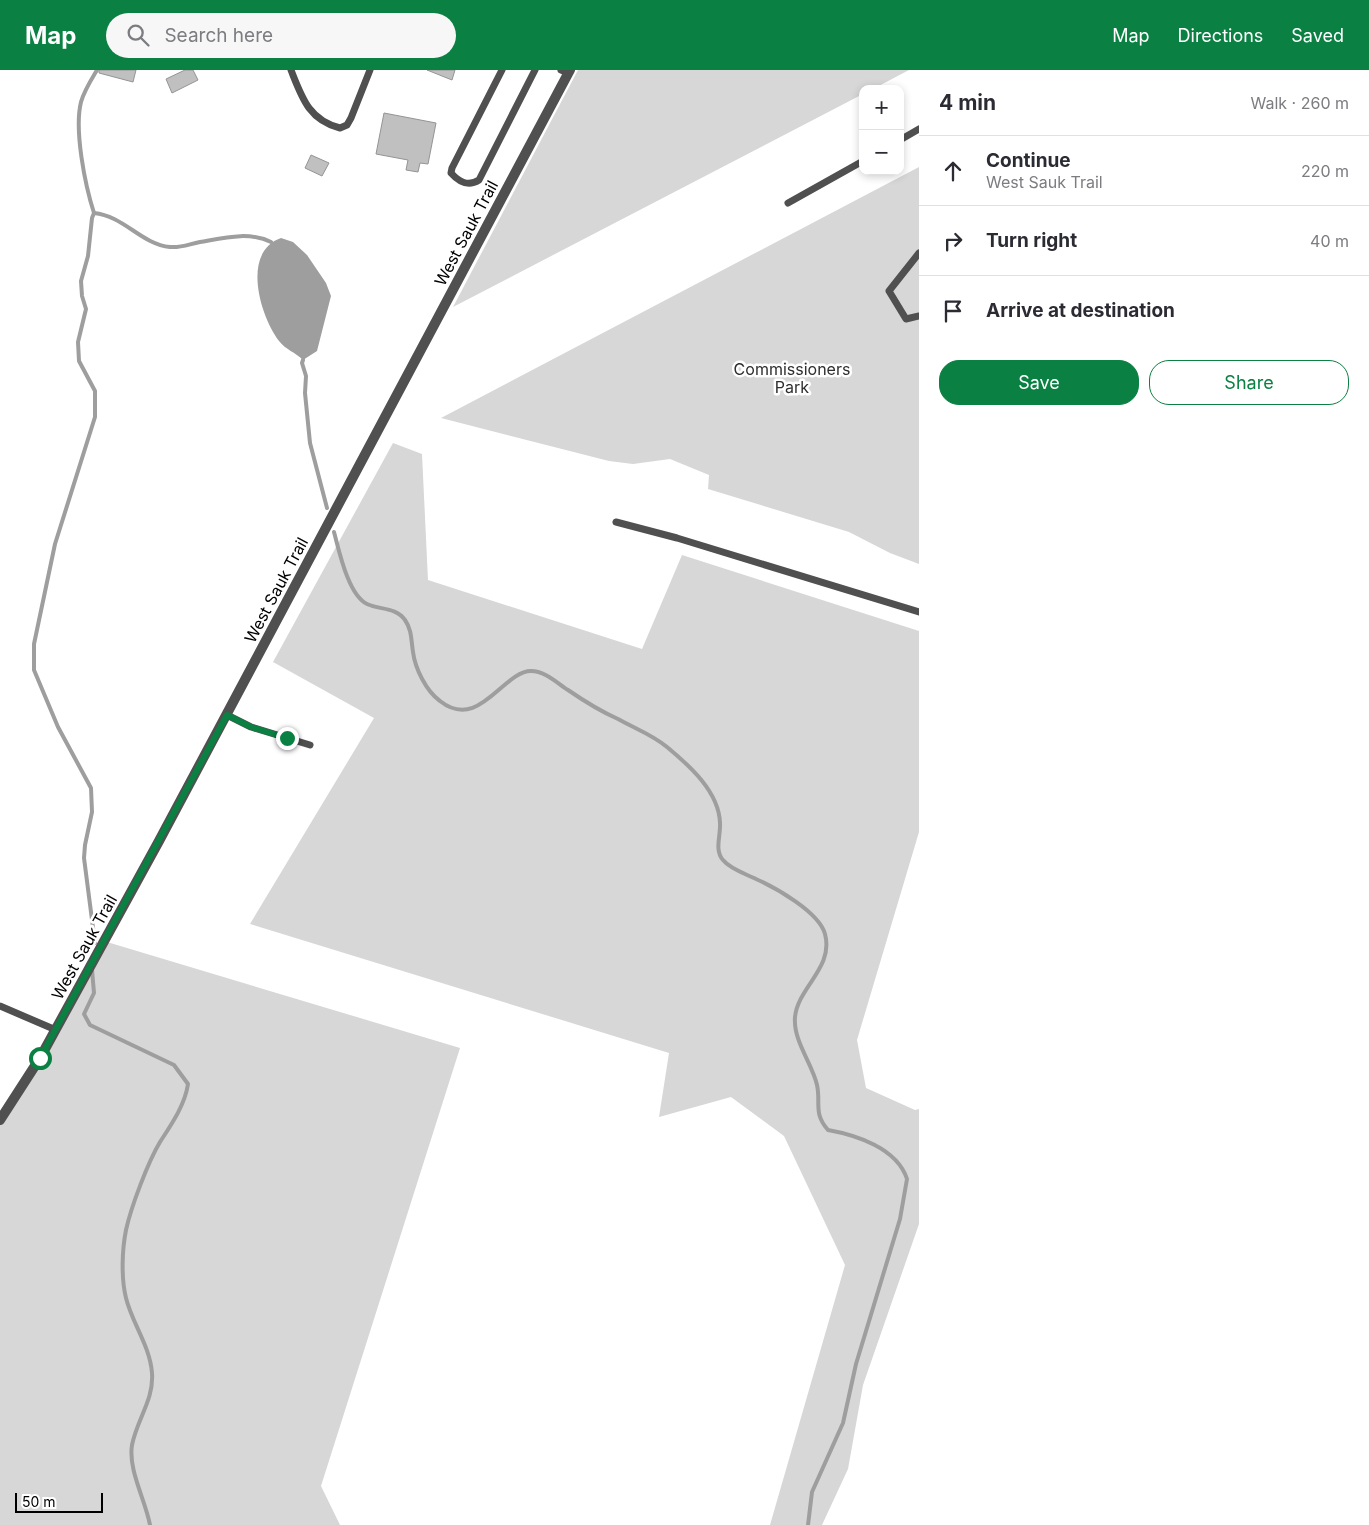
<!DOCTYPE html>
<html lang="en">
<head>
<meta charset="utf-8">
<style>
  :root { --surface:#fff; --page:#f7f7f7; --text:#2b2b33; --muted:#7c7c81; --line:#e1e1e2; --accent:#0b8043 }
  body { margin:0; font-family:Inter,sans-serif; background:var(--page); color:var(--text) }
  .controls { position:absolute; right:15px; top:15px; display:grid; overflow:hidden; border-radius:10px; box-shadow:0 2px 8px #0003 }
  .controls button { width:45px; height:45px; display:grid; place-items:center; padding:0; border:0; border-bottom:1px solid var(--line); background:var(--surface); color:var(--text); font:25px sans-serif }
  .scale { position:absolute; left:15px; bottom:12px; width:88px; box-sizing:border-box; padding-left:5px; border:2px solid #000; border-top:0; font-size:14px; line-height:18px; white-space:nowrap; color:#000; -webkit-text-stroke:4px #fff; paint-order:stroke }
  .stop { position:absolute; width:15px; height:15px; margin:-11px; border:4px solid #0b8043; border-radius:50%; background:#fff }
  .stop.end { background:#0b8043; border-color:#fff; box-shadow:0 1px 5px #0008 }
  .list { margin:0; padding:0; list-style:none }
  h2 { display:flex; justify-content:space-between; align-items:center; height:65px; margin:0; padding:0 20px; font-size:21px }
  h2 small { font-size:16px; font-weight:400; color:var(--muted) }
  .list li { display:grid; grid-template-columns:32px 1fr auto; gap:15px; align-items:center; box-sizing:border-box; height:70px; padding:0 20px; border-top:1px solid var(--line) }
  .list b { display:block; font-size:19px; white-space:nowrap }
  .list p { margin:0; font-size:16px; white-space:nowrap; color:var(--muted) }
  .list em { font-size:16px; font-style:normal; color:var(--muted) }
  .actions { display:flex; gap:10px; padding:15px 20px }
  .actions a { flex:1; padding:11px 0; border:1px solid var(--accent); border-radius:20px; text-align:center; font-size:18px; color:var(--accent) }
  .actions .main { background:var(--accent); color:#fff }
  .icon { flex:none; width:28px; height:28px; fill:none; stroke:currentColor; stroke-width:2; stroke-linecap:round; stroke-linejoin:round }
  .map { position:relative; flex:none; width:919px; height:1455px; overflow:hidden }
  header { display:flex; align-items:center; gap:30px; box-sizing:border-box; height:70px; padding:0 25px; background:var(--accent); color:#fff }
  header strong { font-size:24px }
  nav { display:flex; gap:28px; margin-inline-start:auto; font-size:18px }
  .search { width:350px; height:45px; background:var(--page); display:flex; align-items:center; gap:12px; box-sizing:border-box; padding:0 18px; border-radius:28px; color:var(--muted); font-size:19px }
  main { display:flex }
  aside { flex:1; background:var(--surface) }
  .map>svg:first-child { display:block }
</style>
</head>
<body>
<header>
<strong>Map</strong>
<div class="search"><svg class="icon" aria-label="search" viewBox="0 0 24 24"><circle cx="10" cy="10" r="6"/><path d="M15 15l6 6"/></svg>Search here</div>
<nav><a>Map</a><a>Directions</a><a>Saved</a></nav>
</header>
<main>
<div class="map">
<svg width="919" height="1455" viewBox="0 0 919 1455">
  <rect width="100%" height="100%" fill="#fff"/>
  <g fill="#d7d7d7">
    <path d="M 578,0 L 909,0 L 873,19 L 863,19 L 863,24 L 453,237 Z"/>
    <path d="M 919,97 L 919,494 L 890,483 L 849,462 L 708,419 L 709,405 L 670,389 L 633,394 L 609,391 L 441,348 Z"/>
    <path d="M 393,373 L 422,384 L 428,510 L 642,579 L 682,485 L 919,561 L 919,762 L 857,970 L 866,1018 L 915,1040 L 919,1039 L 919,1154 L 863,1315 L 848,1399 L 822,1455 L 770,1455 L 845,1195 L 784,1066 L 731,1027 L 659,1047 L 669,983 L 250,854 L 374,648 L 273,592 Z"/>
    <path d="M 107,872 L 460,978 L 321,1416 L 340,1455 L 0,1455 L 0,1050 Z"/>
  </g>
  <path fill="#9e9e9e" d="M 281,168 L 293,172 L 307,185 L 326,213 L 331,226 L 317,281 L 303,290 C 295,282 286,280 279,271 C 260,246 241,182 281,168 Z"/>
  <g fill="none" stroke-linecap="round" stroke-linejoin="round">
    <g stroke="#9e9e9e" stroke-width="4">
      <path d="M 94,143 C 124,146 141,174 170,177 C 182,178 189,174 200,172 C 223,168 249,161 271,172"/>
      <path d="M 303,290 L 302,293 L 306,306 L 305,323 L 310,373 L 327,438"/>
      <path d="M 334,462 C 339,480 348,525 367,534 C 380,540 396,537 405,550 C 412,560 411,570 413,582 C 415,598 426,621 440,631 C 479,662 503,601 531,601 C 545,601 557,613 568,620 C 584,631 600,641 618,649 C 634,658 653,665 667,677 C 690,696 719,722 720,753 C 721,765 714,780 723,790 C 730,799 746,804 756,809 C 776,818 819,842 825,864 C 834,898 798,917 795,947 C 793,971 812,993 817,1015 C 821,1033 813,1043 828,1060 C 856,1065 897,1078 907,1109 L 900,1149 L 856,1294 L 843,1353 L 812,1422 L 808,1455"/>
      <path d="M 95,873 L 84,788 L 85,775 L 92,742 L 91,718 L 58,657 L 34,600 L 34,574 L 55,474 L 95,347 L 95,321 L 79,291 L 78,272 L 86,239 L 82,226 L 81,211 L 88,186 L 92,148 L 94,143 C 85,115 74,60 81,32 C 84,21 91,10 97,0"/>
      <path d="M 92,900 L 94,923 L 84,944 L 90,955 L 174,995 L 188,1014 C 185,1035 171,1055 160,1072 C 148,1092 131,1137 126,1160 C 122,1180 121,1208 126,1228 C 132,1253 150,1276 152,1303 C 154,1330 137,1349 132,1375 C 128,1400 145,1429 150,1455"/>
    </g>
  </g>
  <g fill="#c0c0c0" stroke="#949494">
    <path d="M 99,0 L 136,0 L 133,12 L 99,3 Z"/>
    <path d="M 185,0 L 193,0 L 198,10 L 172,23 L 166,9 Z"/>
    <path d="M 427,0 L 455,0 L 452,10 Z"/>
    <path d="M 384,43 L 436,53 L 428,94 L 420,93 L 418,102 L 406,100 L 408,90 L 376,84 Z"/>
    <path d="M 311,85 L 329,93 L 322,106 L 305,98 Z"/>
  </g>
  <g fill="none" stroke-linecap="round" stroke-linejoin="round">
    <g stroke="#505050" stroke-width="7">
      <path d="M 291,0 C 302,28 309,50 340,58 L 347,55 L 351,48 L 370,0"/>
      <path d="M 502,0 L 452,98 L 451,103 C 459,112 468,117 479,110 L 535,0"/>
      <path d="M 561,0 L 568,3"/>
      <path d="M 900,70 L 919,59"/>
      <path d="M 788,133 L 863,91"/>
      <path d="M 919,183 L 889,221 L 906,249 L 919,246"/>
      <path d="M 616,452 L 677,468 L 919,542"/>
      <path d="M 227,645 L 251,657 L 310,675"/>
      <path d="M 0,936 L 56,960"/>
    </g>
    <path stroke="#505050" stroke-width="10" d="M 0,1050 L 40,988 L 159,771 L 570,0"/>
  </g>
  <g fill="none" stroke-linecap="round" stroke-linejoin="round">
    <path stroke="#0b8043" stroke-width="6" d="M 40,988 L 227,645 L 251,657 L 287,668"/>
  </g>
  <g text-anchor="middle" stroke-width="5" stroke-linejoin="round" paint-order="stroke">
    <g font-size="16" fill="#000" stroke="#fff">
      <text transform="translate(466 163) rotate(-62)" y="6">West Sauk Trail</text>
      <text transform="translate(276 520) rotate(-62)" y="6">West Sauk Trail</text>
      <text transform="translate(84 877) rotate(-61)" y="6">West Sauk Trail</text>
    </g>
    <g font-size="16" fill="#2e2e2e" stroke="#fff">
      <text x="792" y="305">Commissioners<tspan x="792" dy="18">Park</tspan></text>
    </g>
  </g>
</svg>
<div class="controls">
<button>+</button>
<button>−</button>
</div>
<div class="scale">50 m</div>
<div class="stop" style="left:40px;top:988px"></div>
<div class="stop end" style="left:287px;top:668px"></div>
</div>
<aside>
<h2>4 min<small>Walk · 260 m</small></h2>
<ul class="list">
<li><svg class="icon" aria-label="ahead" viewBox="0 0 24 24"><path d="M12 20V5M6 11l6-6 6 6"/></svg><div><b>Continue</b><p>West Sauk Trail</p></div><em>220 m</em></li>
<li><svg class="icon" aria-label="right" viewBox="0 0 24 24"><path d="M7 20v-9h11M14 6l5 5-5 5"/></svg><div><b>Turn right</b></div><em>40 m</em></li>
<li><svg class="icon" aria-label="arrive" viewBox="0 0 24 24"><path d="M6 21V4h12l-3 4 3 4H6"/></svg><div><b>Arrive at destination</b></div></li>
</ul>
<div class="actions"><a class="main">Save</a><a>Share</a></div>
</aside>
</main>
</body>
</html>
